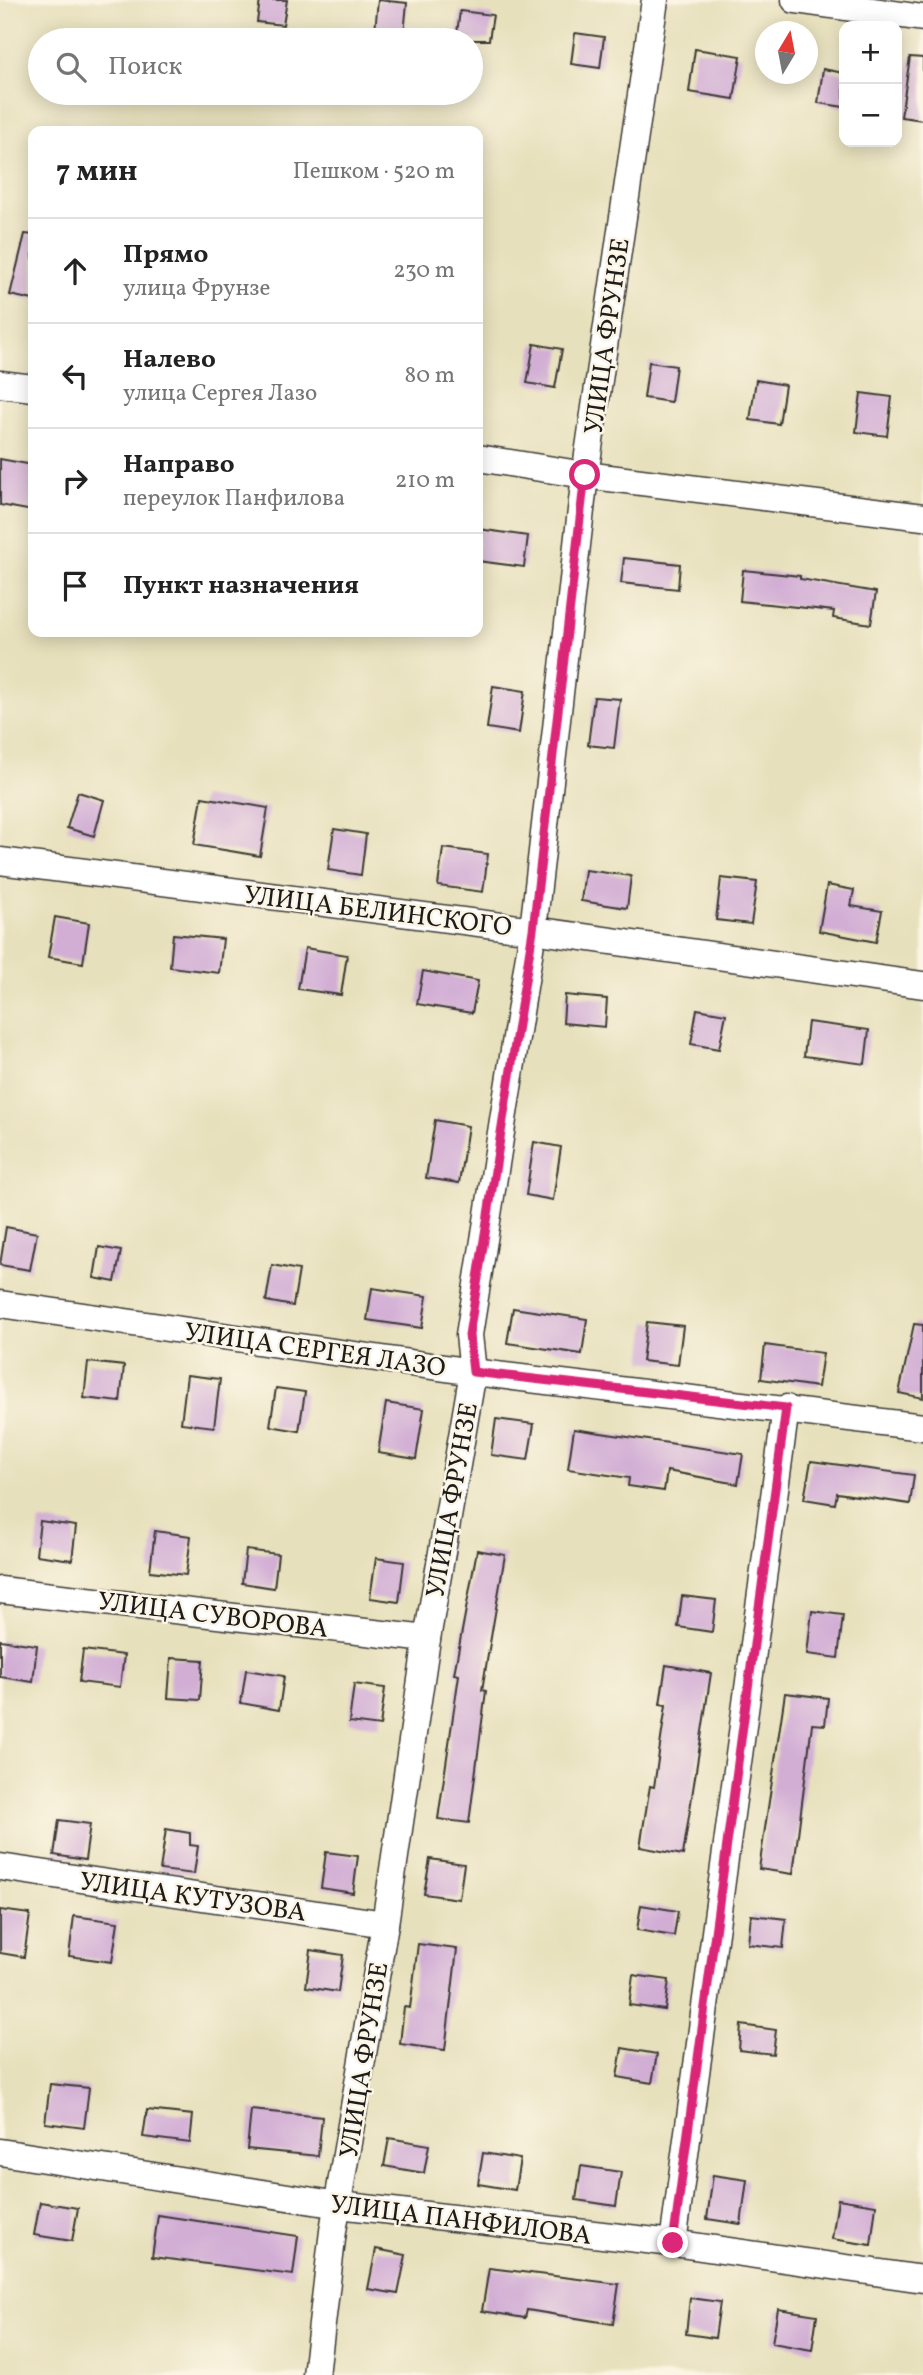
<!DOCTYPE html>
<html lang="ru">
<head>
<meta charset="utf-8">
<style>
  :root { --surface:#fff; --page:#f2f2f2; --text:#222; --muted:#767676; --line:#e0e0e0 }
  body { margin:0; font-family:Vollkorn,serif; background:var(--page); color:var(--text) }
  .controls { position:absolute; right:21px; top:21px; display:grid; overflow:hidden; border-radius:14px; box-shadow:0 4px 18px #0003 }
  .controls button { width:63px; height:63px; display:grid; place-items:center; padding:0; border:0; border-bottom:2px solid var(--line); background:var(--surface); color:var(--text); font:35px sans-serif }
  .compass { position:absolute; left:755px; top:21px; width:63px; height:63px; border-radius:50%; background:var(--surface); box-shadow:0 4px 18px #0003; rotate:10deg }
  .stop { position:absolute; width:21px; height:21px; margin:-16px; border:5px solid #db2777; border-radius:50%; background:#fff }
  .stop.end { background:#db2777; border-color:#fff; box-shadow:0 2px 7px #0008 }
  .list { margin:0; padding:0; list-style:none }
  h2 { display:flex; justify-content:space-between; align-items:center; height:91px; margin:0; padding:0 28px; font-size:30px }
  h2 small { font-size:23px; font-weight:400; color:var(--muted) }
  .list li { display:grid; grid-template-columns:46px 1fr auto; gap:21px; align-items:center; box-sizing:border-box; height:105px; padding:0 28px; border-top:2px solid var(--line) }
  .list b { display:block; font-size:26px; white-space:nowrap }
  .list p { margin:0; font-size:23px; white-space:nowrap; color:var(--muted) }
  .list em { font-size:23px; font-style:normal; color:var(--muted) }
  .icon { flex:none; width:38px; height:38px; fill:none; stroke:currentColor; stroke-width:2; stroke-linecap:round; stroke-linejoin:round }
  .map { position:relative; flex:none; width:923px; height:2375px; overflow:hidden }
  .search { position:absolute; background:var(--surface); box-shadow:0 4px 18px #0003; left:28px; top:28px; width:455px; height:77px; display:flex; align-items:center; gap:18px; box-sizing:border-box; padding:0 24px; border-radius:38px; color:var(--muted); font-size:26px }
  .panel { position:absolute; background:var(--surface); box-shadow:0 4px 18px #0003; left:28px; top:126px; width:455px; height:511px; border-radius:14px }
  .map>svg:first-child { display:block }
</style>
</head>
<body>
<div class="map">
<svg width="923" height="2375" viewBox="0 0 923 2375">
  <rect width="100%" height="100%" fill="#fcf5e5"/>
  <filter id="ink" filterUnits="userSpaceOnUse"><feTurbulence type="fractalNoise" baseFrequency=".0143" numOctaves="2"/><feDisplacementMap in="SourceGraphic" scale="14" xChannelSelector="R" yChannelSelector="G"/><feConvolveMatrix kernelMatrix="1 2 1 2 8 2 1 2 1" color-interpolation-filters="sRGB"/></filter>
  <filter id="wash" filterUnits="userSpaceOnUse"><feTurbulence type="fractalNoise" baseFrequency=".00686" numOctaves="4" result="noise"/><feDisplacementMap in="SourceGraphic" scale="28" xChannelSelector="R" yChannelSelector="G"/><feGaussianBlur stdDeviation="1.57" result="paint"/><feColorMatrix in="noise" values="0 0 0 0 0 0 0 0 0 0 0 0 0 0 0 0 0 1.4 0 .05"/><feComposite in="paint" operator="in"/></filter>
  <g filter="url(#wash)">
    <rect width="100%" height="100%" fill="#e7e0bc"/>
    <g id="blocks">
      <g fill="#d2aed5">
        <path d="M 260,0 L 287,0 L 283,25 L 257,22 Z"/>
        <path d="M 378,0 L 407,3 L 404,34 L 375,31 Z"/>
        <path d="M 460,11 L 493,15 L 489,40 L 456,40 Z"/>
        <path d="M 575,33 L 604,37 L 600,68 L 571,64 Z"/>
        <path d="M 695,49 L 741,56 L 734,99 L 689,92 Z"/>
        <path d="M 910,57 L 923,58 L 923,120 L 901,117 Z"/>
        <path d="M 823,69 L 844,73 L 844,107 L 818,103 Z"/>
        <path d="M 25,234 L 33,235 L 33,300 L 10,295 Z"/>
        <path d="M 534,344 L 562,349 L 555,388 L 527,383 Z"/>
        <path d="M 649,362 L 676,366 L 671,402 L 644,398 Z"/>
        <path d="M 756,380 L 785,385 L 779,424 L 750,420 Z"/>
        <path d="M 861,393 L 892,397 L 887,436 L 856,432 Z"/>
        <path d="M 0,459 L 33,465 L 33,511 L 0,505 Z"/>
        <path d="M 478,529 L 528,536 L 524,567 L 478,561 Z"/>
        <path d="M 624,558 L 680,564 L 678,589 L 621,583 Z"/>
        <path d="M 743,570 L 800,576 L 800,579 L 876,592 L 871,624 L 833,618 L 834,611 L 740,601 Z"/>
        <path d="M 493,686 L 525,691 L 519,733 L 487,728 Z"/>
        <path d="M 594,697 L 620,699 L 614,748 L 588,745 Z"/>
        <path d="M 78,792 L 104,800 L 94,836 L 67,828 Z"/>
        <path d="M 202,797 L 268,808 L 260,856 L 194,845 Z"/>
        <path d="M 334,829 L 366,834 L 361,875 L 328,870 Z"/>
        <path d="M 443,848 L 488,854 L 483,892 L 438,886 Z"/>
        <path d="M 585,870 L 631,876 L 627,908 L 581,901 Z"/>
        <path d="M 721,878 L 757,882 L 751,924 L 716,920 Z"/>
        <path d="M 827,885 L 854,890 L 851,906 L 882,911 L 876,942 L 819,931 Z"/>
        <path d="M 55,917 L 89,923 L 83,963 L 48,957 Z"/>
        <path d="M 173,934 L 223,939 L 219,973 L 170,967 Z"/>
        <path d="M 305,948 L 347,955 L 341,995 L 298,989 Z"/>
        <path d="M 423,971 L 478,981 L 472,1013 L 417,1004 Z"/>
        <path d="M 565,995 L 607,999 L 605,1027 L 563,1023 Z"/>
        <path d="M 697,1009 L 726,1014 L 719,1049 L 691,1044 Z"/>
        <path d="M 808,1022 L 869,1030 L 865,1064 L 804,1056 Z"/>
        <path d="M 435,1120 L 468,1126 L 459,1183 L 426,1178 Z"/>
        <path d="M 534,1142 L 561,1147 L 553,1200 L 526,1195 Z"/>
        <path d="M 6,1227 L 37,1233 L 30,1270 L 0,1265 Z"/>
        <path d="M 99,1247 L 121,1251 L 115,1282 L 94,1278 Z"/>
        <path d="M 272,1265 L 299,1270 L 293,1306 L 266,1301 Z"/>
        <path d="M 372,1288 L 427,1296 L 422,1328 L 367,1320 Z"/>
        <path d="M 513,1308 L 587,1319 L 582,1354 L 507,1343 Z"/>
        <path d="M 647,1322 L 683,1326 L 678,1365 L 642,1361 Z"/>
        <path d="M 914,1324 L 923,1325 L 923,1398 L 899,1393 Z"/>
        <path d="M 765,1345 L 823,1353 L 818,1387 L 761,1379 Z"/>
        <path d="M 88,1362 L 124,1366 L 120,1402 L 84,1398 Z"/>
        <path d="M 187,1375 L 220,1379 L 214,1427 L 181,1423 Z"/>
        <path d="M 276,1388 L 305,1392 L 299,1431 L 270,1426 Z"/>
        <path d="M 386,1403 L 424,1409 L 416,1459 L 378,1453 Z"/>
        <path d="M 496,1419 L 534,1424 L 528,1460 L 491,1455 Z"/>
        <path d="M 574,1429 L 743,1454 L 738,1484 L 667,1471 L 664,1491 L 628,1486 L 629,1478 L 568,1469 Z"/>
        <path d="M 811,1461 L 914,1475 L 910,1504 L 837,1493 L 835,1504 L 804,1499 Z"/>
        <path d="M 40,1521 L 76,1526 L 72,1560 L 36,1555 Z"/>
        <path d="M 155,1531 L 191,1536 L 186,1575 L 150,1571 Z"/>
        <path d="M 246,1550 L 278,1554 L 274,1588 L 242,1583 Z"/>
        <path d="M 477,1550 L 505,1555 L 482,1690 L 486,1691 L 469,1823 L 438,1819 L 459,1675 L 454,1674 Z"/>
        <path d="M 376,1558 L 404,1562 L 399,1602 L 370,1598 Z"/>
        <path d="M 682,1596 L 716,1600 L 712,1632 L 678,1627 Z"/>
        <path d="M 812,1611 L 843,1615 L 838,1658 L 807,1654 Z"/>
        <path d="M 0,1640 L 37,1645 L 33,1682 L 0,1677 Z"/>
        <path d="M 83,1650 L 124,1655 L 120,1687 L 79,1682 Z"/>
        <path d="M 171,1658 L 203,1660 L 200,1700 L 168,1698 Z"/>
        <path d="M 666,1665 L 711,1673 L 683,1855 L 640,1847 L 650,1786 L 654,1787 L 666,1705 L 660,1704 Z"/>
        <path d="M 246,1670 L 284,1676 L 279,1710 L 241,1703 Z"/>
        <path d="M 354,1684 L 385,1688 L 380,1726 L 349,1722 Z"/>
        <path d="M 785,1693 L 828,1698 L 825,1725 L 812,1724 L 793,1874 L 759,1869 Z"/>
        <path d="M 59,1820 L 90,1824 L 85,1860 L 54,1855 Z"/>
        <path d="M 166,1829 L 190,1833 L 190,1845 L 198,1846 L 194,1874 L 160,1870 Z"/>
        <path d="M 326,1852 L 358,1856 L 353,1893 L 321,1888 Z"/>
        <path d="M 430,1859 L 464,1864 L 459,1899 L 424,1894 Z"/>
        <path d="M 641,1905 L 678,1911 L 674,1936 L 637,1930 Z"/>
        <path d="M 0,1910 L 30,1914 L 24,1957 L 0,1953 Z"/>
        <path d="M 751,1915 L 786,1919 L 783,1948 L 748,1944 Z"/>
        <path d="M 74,1916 L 118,1922 L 112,1962 L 69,1956 Z"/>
        <path d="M 418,1944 L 457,1949 L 445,2050 L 400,2044 L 404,2007 L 410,2008 Z"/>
        <path d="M 311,1950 L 343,1955 L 338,1992 L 306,1987 Z"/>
        <path d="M 633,1975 L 669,1980 L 665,2010 L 629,2005 Z"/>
        <path d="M 741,2025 L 776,2030 L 773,2054 L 739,2050 Z"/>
        <path d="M 622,2048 L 657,2054 L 652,2083 L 617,2077 Z"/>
        <path d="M 50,2084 L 89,2088 L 84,2128 L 45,2123 Z"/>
        <path d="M 147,2110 L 193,2115 L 190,2143 L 143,2137 Z"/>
        <path d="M 251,2110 L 322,2117 L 318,2156 L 247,2149 Z"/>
        <path d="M 389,2138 L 429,2145 L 424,2173 L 384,2166 Z"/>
        <path d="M 483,2153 L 520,2159 L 515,2190 L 478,2184 Z"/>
        <path d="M 581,2166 L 621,2172 L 616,2206 L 576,2200 Z"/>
        <path d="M 713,2175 L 747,2180 L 741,2224 L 707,2219 Z"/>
        <path d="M 838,2199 L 876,2205 L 871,2245 L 832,2239 Z"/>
        <path d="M 40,2202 L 78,2208 L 72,2241 L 34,2235 Z"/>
        <path d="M 158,2215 L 298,2236 L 293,2275 L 152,2257 Z"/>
        <path d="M 376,2249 L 406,2255 L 398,2294 L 368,2289 Z"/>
        <path d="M 489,2268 L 619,2284 L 613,2324 L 527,2310 L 525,2318 L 482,2311 Z"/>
        <path d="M 690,2298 L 720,2302 L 715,2338 L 686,2334 Z"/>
        <path d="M 778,2309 L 817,2315 L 812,2350 L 772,2343 Z"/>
      </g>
    </g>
  </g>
  <g filter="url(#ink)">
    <use href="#blocks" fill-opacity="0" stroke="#3a3934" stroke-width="2"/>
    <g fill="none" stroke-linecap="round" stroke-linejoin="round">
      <g stroke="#3a3934" stroke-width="29">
        <g id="street">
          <path d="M 795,0 L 923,18"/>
          <path d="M 0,384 L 33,388"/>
          <path d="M 478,458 L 585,475 L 923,517"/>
          <path d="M 0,861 L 533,930 L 923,985"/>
          <path d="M 0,1304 L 473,1372 L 923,1427"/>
          <path d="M 0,1590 L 427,1639"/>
          <path d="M 0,1867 L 385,1924"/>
          <path d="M 0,2152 L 339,2205 L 673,2243 L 923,2279"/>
          <path d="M 673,2243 L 786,1408"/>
          <path d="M 316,2375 L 333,2231 L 385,1924 L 427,1639 L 473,1372 L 469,1335 L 533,930 L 585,475 L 655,0"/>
        </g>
      </g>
      <use href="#street" stroke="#fff" stroke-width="26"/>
    </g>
  </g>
  <g fill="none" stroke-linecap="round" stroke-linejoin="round" filter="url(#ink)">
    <path stroke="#db2777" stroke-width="9" d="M 585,475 L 533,930 L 469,1335 L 473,1372 L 786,1408 L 673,2243"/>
  </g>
  <g text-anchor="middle" stroke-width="5" stroke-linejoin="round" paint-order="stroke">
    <g font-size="26" fill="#1c1c1c" stroke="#fcf5e5">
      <text transform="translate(606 336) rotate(-82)" y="9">УЛИЦА ФРУНЗЕ</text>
      <text transform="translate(378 910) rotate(7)" y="9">УЛИЦА БЕЛИНСКОГО</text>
      <text transform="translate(315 1349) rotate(8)" y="9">УЛИЦА СЕРГЕЯ ЛАЗО</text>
      <text transform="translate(451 1500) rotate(-80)" y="9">УЛИЦА ФРУНЗЕ</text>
      <text transform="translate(213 1614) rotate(7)" y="9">УЛИЦА СУВОРОВА</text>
      <text transform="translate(193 1896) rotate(8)" y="9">УЛИЦА КУТУЗОВА</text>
      <text transform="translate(363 2060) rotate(-81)" y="9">УЛИЦА ФРУНЗЕ</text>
      <text transform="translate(461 2219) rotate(7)" y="9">УЛИЦА ПАНФИЛОВА</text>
    </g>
  </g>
</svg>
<div class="controls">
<button>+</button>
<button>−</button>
</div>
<svg class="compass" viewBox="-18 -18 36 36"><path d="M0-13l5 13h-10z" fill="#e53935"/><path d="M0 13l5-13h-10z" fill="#767676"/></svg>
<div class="stop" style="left:585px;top:475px"></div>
<div class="stop end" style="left:673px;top:2243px"></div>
<div class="search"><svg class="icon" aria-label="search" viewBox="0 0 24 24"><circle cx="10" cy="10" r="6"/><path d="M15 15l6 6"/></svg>Поиск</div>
<section class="panel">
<h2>7 мин<small>Пешком · 520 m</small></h2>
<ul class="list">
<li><svg class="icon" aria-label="ahead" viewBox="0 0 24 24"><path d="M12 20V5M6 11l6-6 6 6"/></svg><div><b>Прямо</b><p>улица Фрунзе</p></div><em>230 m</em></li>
<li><svg class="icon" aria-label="left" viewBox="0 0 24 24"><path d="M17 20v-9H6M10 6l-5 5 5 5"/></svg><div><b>Налево</b><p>улица Сергея Лазо</p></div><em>80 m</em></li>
<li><svg class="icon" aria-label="right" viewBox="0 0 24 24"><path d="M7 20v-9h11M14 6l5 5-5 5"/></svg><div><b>Направо</b><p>переулок Панфилова</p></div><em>210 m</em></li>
<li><svg class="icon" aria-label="arrive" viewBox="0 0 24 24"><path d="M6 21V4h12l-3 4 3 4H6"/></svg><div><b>Пункт назначения</b></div></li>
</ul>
</section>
</div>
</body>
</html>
